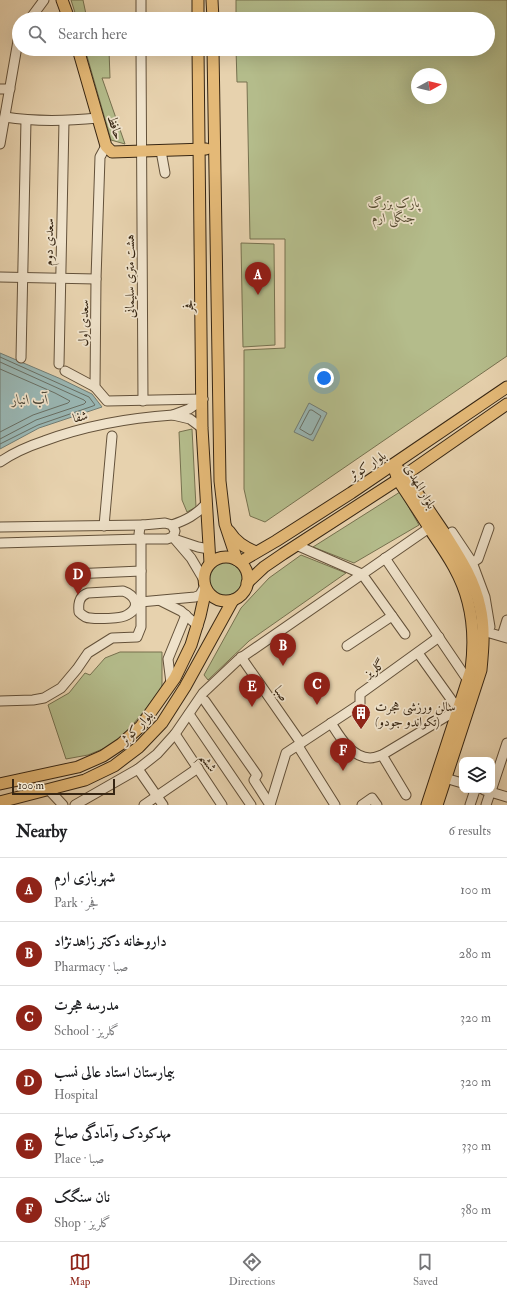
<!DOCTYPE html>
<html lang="en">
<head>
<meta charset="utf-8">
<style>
  :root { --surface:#fff; --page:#f6f6f6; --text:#202124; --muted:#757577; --line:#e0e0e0; --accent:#8f2418 }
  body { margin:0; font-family:"IM FELL Double Pica",Amiri,serif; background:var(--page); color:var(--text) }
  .controls { position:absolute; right:12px; bottom:12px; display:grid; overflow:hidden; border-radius:8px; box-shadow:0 4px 16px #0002 }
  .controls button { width:36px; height:36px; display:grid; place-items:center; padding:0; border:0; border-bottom:1px solid var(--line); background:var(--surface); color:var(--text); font:20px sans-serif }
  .compass { position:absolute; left:411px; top:68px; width:36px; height:36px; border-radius:50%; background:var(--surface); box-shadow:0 4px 16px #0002; rotate:82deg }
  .scale { position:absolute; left:12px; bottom:10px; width:103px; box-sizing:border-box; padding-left:4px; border:2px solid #372613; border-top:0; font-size:11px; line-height:14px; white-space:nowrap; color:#372613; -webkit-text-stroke:3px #efe2ca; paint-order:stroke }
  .you { position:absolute; left:324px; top:378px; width:14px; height:14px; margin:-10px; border:3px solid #fff; border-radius:50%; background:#1a73e8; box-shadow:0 0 0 6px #1a73e833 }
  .badge { display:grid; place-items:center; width:26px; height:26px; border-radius:50%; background:var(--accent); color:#fff; font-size:13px; font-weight:700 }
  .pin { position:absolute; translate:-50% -33px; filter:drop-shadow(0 1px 2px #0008) }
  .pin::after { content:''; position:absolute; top:21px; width:14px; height:12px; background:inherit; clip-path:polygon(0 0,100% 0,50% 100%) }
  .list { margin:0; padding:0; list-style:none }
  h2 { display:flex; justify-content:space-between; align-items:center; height:52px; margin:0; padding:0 16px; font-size:17px }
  h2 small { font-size:13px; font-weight:400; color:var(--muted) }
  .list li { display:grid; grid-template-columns:26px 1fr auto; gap:12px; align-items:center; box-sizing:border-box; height:64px; padding:0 16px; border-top:1px solid var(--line) }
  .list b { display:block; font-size:15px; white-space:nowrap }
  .list p { margin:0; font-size:13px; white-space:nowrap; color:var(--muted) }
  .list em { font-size:13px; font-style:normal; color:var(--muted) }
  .icon { flex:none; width:22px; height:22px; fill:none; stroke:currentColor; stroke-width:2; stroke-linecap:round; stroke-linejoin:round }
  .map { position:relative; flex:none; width:507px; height:805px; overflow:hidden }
  .search { position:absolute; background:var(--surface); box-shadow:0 4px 16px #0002; left:12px; right:12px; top:12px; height:44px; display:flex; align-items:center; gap:10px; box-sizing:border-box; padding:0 14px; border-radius:22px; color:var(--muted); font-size:15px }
  .sheet { height:436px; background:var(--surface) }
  nav { display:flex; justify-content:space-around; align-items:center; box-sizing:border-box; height:56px; border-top:1px solid var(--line); background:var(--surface); font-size:11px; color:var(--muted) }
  nav a { display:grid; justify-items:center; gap:2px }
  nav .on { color:var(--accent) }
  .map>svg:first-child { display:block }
</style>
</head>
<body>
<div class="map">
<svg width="507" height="805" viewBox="0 0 507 805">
  <rect width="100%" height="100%" fill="#e7d2ae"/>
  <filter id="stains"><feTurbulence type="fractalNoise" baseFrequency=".005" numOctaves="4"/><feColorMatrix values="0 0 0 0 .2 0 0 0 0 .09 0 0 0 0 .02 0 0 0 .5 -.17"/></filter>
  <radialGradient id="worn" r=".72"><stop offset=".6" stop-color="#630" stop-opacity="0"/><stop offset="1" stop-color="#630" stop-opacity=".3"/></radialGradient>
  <g fill="#b4bc8b" stroke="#76714f" fill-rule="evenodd">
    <path d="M 71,0 L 83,0 L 87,19 L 77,19 Z"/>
    <path d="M 236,0 L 507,0 L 507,356 L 265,522 L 250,516 L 244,489 L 244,350 L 285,348 L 285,239 L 250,239 L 247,82 L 237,82 L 236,49 L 488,49 L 488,19 L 236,19 ZM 417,74 L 441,74 L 441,98 L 417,98 Z"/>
    <path d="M 85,49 L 109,50 L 110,78 L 102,78 L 125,144 L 111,140 Z"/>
    <path d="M 241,243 L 274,244 L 275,345 L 243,347 Z"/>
    <path d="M 192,429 L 196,507 L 187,512 L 182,500 L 179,432 Z"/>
    <path d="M 400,492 L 419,525 L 354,563 L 313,547 Z"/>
    <path d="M 301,555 L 346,573 L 249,641 L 208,680 L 204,675 L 241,608 L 269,578 Z"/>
    <circle cx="226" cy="579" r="18"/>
    <path d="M 120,652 L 162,652 L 162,687 L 145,710 L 129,729 L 110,746 L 88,755 L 66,759 L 48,705 L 69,693 L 85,673 L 90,675 L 105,658 Z"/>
  </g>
  <g fill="#99b6b3" stroke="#727c73">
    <path d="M 0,353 L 61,379 L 92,394 L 102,407 L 39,428 L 0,449 Z"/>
    <path d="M 309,403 L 327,413 L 313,441 L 294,432 Z"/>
  </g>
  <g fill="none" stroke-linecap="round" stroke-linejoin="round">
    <g stroke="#686e63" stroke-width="1">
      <path d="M 0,357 L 89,397 L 95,405 L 93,406 L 38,425 L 0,444"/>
      <path d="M 0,362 L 84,400 L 86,402 L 84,404 L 36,420 L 0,439"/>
      <path d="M 0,369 L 55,393 L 70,401 L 68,403 L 33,415 L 0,432"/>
      <path d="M 310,410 L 312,410 L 321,416 L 312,434 L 310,435 L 300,429 Z"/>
    </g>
    <g stroke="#63513a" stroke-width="11">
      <g id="minor">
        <path d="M 141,0 L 141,19"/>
        <path d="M 30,19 L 44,0"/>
        <path d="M 141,49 L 143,401"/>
        <path d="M 0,89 L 10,89"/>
        <path d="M 5,117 C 36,122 67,121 98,118"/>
        <path d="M 0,144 L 19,35"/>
        <path d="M 106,146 L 100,157 L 96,279 L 95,387 L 107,401 L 203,399"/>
        <path d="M 161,151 L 165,173"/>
        <path d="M 0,277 L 96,279"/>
        <path d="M 21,358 L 26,120"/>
        <path d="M 59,364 L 64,121"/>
        <path d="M 65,371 L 95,387"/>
        <path d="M 202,428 L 190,419 L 173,415 L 189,409 L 203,399"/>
        <path d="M 0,462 C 13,453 29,446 44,441 C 87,425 127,418 173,415"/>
        <path d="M 165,523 L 172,525 L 175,531 L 173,537 L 167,539 L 141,539 L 139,534 L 140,527 L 143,525 Z"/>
        <path d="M 172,525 C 186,520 196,515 206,504"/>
        <path d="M 104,526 L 112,436"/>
        <path d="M 0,527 L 143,525"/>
        <path d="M 452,532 L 472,562 L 485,597 L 490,627"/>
        <path d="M 173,537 L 191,558 L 204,580"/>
        <path d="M 177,540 L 198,547 L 209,549"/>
        <path d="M 0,543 L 141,539 L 141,627 L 137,637 L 112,638 L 88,653 L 77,669 L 61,688 L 44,698 L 33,700 L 0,701"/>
        <path d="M 296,545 L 362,574 L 405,634"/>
        <path d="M 385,558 L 467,679"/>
        <path d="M 468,565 L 478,559 L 489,528"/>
        <path d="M 72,574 L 141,571"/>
        <path d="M 123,591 C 135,595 142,607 127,615 C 121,619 97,619 90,618 C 85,618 82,615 79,612 C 78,603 79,596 88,593 Z"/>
        <path d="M 161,601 L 181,611 L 198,626"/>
        <path d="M 140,602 L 195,597 L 200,595 L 205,586"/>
        <path d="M 483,631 L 507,638"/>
        <path d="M 502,636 L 507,620"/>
        <path d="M 347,646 L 392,616"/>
        <path d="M 418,653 L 458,709"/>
        <path d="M 241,657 L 301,743"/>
        <path d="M 171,683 L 168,659 L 186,615"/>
        <path d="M 205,701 L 257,775 L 254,780 L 270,805"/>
        <path d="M 189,714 L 251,805"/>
        <path d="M 331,723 C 340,737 351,757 370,758 C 374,758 379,756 382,755 L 457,710"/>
        <path d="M 175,734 L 222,805"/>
        <path d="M 298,746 L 335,805"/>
        <path d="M 382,755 L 406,795"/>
        <path d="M 138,769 L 163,805"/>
        <path d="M 445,778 L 462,783"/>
        <path d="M 492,788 L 507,743"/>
        <path d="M 49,790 L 63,805"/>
        <path d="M 484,790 L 507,797"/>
        <path d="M 75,805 L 138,769 L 157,754 L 175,734 L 203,693 L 238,660 L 429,528"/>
        <path d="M 144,805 L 198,768"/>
        <path d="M 270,805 L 286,753 L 360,704 L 360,694 L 439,637"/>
        <path d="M 362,805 L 372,798 L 377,805"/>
        <path d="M 470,805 L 475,790"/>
        <path d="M 486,805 L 491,790"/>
      </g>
    </g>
    <g stroke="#372613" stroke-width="13">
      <g id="major">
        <path d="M 62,0 L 69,19"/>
        <path d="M 198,0 L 198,19"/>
        <path d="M 212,0 L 213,19"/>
        <path d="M 78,49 L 106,146 L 112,152 L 206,149"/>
        <path d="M 198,49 L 202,428 L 210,563"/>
        <path d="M 213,49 L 220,481 L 225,524 L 237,560"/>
        <path d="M 393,465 L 405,475 C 418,494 430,512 443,531 C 458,555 474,578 480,607 C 485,628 483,649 481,670 L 437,805"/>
        <path d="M 393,465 L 398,480 C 410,498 422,516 433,534 C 448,556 462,577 468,602 C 474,625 474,647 471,670 L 427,805"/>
        <path d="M 229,531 C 236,542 244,547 256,552"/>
        <circle cx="226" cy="579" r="22"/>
        <path d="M 240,562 L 276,541 L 351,493 L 507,387"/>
        <path d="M 247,583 L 264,567 L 283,554 L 405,475 L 507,404"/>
        <path d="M 0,784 L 78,767 L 103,756 L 121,744 L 141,726 L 175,678 L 191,645 L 200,616 L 206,589"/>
        <path d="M 0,802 L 85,780 L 114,766 L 139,747 L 162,723 L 185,687 L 233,600"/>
      </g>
    </g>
    <use href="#minor" stroke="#efe2ca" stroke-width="9"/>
    <use href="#major" stroke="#e4b977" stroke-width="11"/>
  </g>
  <defs>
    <g id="building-pin" transform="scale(1)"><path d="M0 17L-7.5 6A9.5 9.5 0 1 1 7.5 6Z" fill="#8f2418" stroke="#efe2ca"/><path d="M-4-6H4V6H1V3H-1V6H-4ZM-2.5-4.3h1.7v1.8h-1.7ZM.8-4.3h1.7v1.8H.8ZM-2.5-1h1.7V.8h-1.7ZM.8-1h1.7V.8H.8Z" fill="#fff"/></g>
  </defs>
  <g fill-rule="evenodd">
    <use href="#building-pin" x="361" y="713"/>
  </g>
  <g text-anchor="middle" stroke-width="3.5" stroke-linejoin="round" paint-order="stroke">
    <g font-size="13" fill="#372613" stroke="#efe2ca">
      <text transform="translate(116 127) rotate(71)" y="5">حافظ</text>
      <text transform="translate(48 242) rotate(-89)" y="5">سعدی دوم</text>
      <text transform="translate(129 276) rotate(-90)" y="5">هشت متری سلیمانی</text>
      <text transform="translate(188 306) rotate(-91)" y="5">فجر</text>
      <text transform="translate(83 323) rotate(-89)" y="5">سعدی اول</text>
      <text transform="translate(80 416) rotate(-15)" y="5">شفا</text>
      <text transform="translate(367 465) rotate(-34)" y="5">بلوار کوثر</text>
      <text transform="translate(421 486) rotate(60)" y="5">بلوار المهدی</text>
      <text transform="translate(374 668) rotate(-35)" y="5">گلریز</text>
      <text transform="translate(282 693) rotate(55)" y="5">صبا</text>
      <text transform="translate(136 727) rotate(-46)" y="5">بلوار کوثر</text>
      <text transform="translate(209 762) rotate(56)" y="5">ششم</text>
    </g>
    <g font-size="13" font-style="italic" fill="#564c31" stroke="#efe2ca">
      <text x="394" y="207">پارک بزرگ<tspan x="394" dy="15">جنگلی ارم</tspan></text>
    </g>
    <g font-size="13" fill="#372613" stroke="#efe2ca" text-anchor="start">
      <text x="375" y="711">سالن ورزشی هجرت<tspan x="375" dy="15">(تکواندو جودو)</tspan></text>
    </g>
    <g font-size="14" font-style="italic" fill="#504a3b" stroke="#efe2ca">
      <text x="30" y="404">آب انبار</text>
    </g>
  </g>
  <rect width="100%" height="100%" filter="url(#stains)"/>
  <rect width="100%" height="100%" fill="url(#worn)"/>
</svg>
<div class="controls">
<button><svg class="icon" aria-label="layers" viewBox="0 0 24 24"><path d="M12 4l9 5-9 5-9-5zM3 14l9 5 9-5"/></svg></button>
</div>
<svg class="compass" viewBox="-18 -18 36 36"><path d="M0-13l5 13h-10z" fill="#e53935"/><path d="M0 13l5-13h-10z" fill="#757577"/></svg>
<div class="scale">100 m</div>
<div class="you"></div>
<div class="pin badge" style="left:258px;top:295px">A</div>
<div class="pin badge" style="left:283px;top:666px">B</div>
<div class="pin badge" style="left:317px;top:705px">C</div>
<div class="pin badge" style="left:78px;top:595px">D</div>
<div class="pin badge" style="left:252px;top:707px">E</div>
<div class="pin badge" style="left:343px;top:771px">F</div>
<div class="search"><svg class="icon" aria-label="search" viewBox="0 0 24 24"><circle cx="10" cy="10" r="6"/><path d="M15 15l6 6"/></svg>Search here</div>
</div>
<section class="sheet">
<h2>Nearby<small>6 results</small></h2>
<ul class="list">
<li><span class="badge">A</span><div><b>شهربازی ارم</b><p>Park · فجر</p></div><em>100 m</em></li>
<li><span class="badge">B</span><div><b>داروخانه دکتر زاهدنژاد</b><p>Pharmacy · صبا</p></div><em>280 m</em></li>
<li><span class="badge">C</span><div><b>مدرسه هجرت</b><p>School · گلریز</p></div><em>320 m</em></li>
<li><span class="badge">D</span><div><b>بیمارستان استاد عالی نسب</b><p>Hospital</p></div><em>320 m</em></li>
<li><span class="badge">E</span><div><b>مهدکودک وآمادگی صالح</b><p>Place · صبا</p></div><em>330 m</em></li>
<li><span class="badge">F</span><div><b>نان سنگک</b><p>Shop · گلریز</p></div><em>380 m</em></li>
</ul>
</section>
<nav>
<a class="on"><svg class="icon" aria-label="map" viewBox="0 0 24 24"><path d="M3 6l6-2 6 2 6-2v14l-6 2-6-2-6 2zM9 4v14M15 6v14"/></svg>Map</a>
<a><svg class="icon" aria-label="directions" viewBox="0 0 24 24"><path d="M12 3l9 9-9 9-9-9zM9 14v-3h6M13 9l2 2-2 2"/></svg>Directions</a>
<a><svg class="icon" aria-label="saved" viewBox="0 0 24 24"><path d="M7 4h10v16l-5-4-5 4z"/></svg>Saved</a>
</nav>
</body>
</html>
